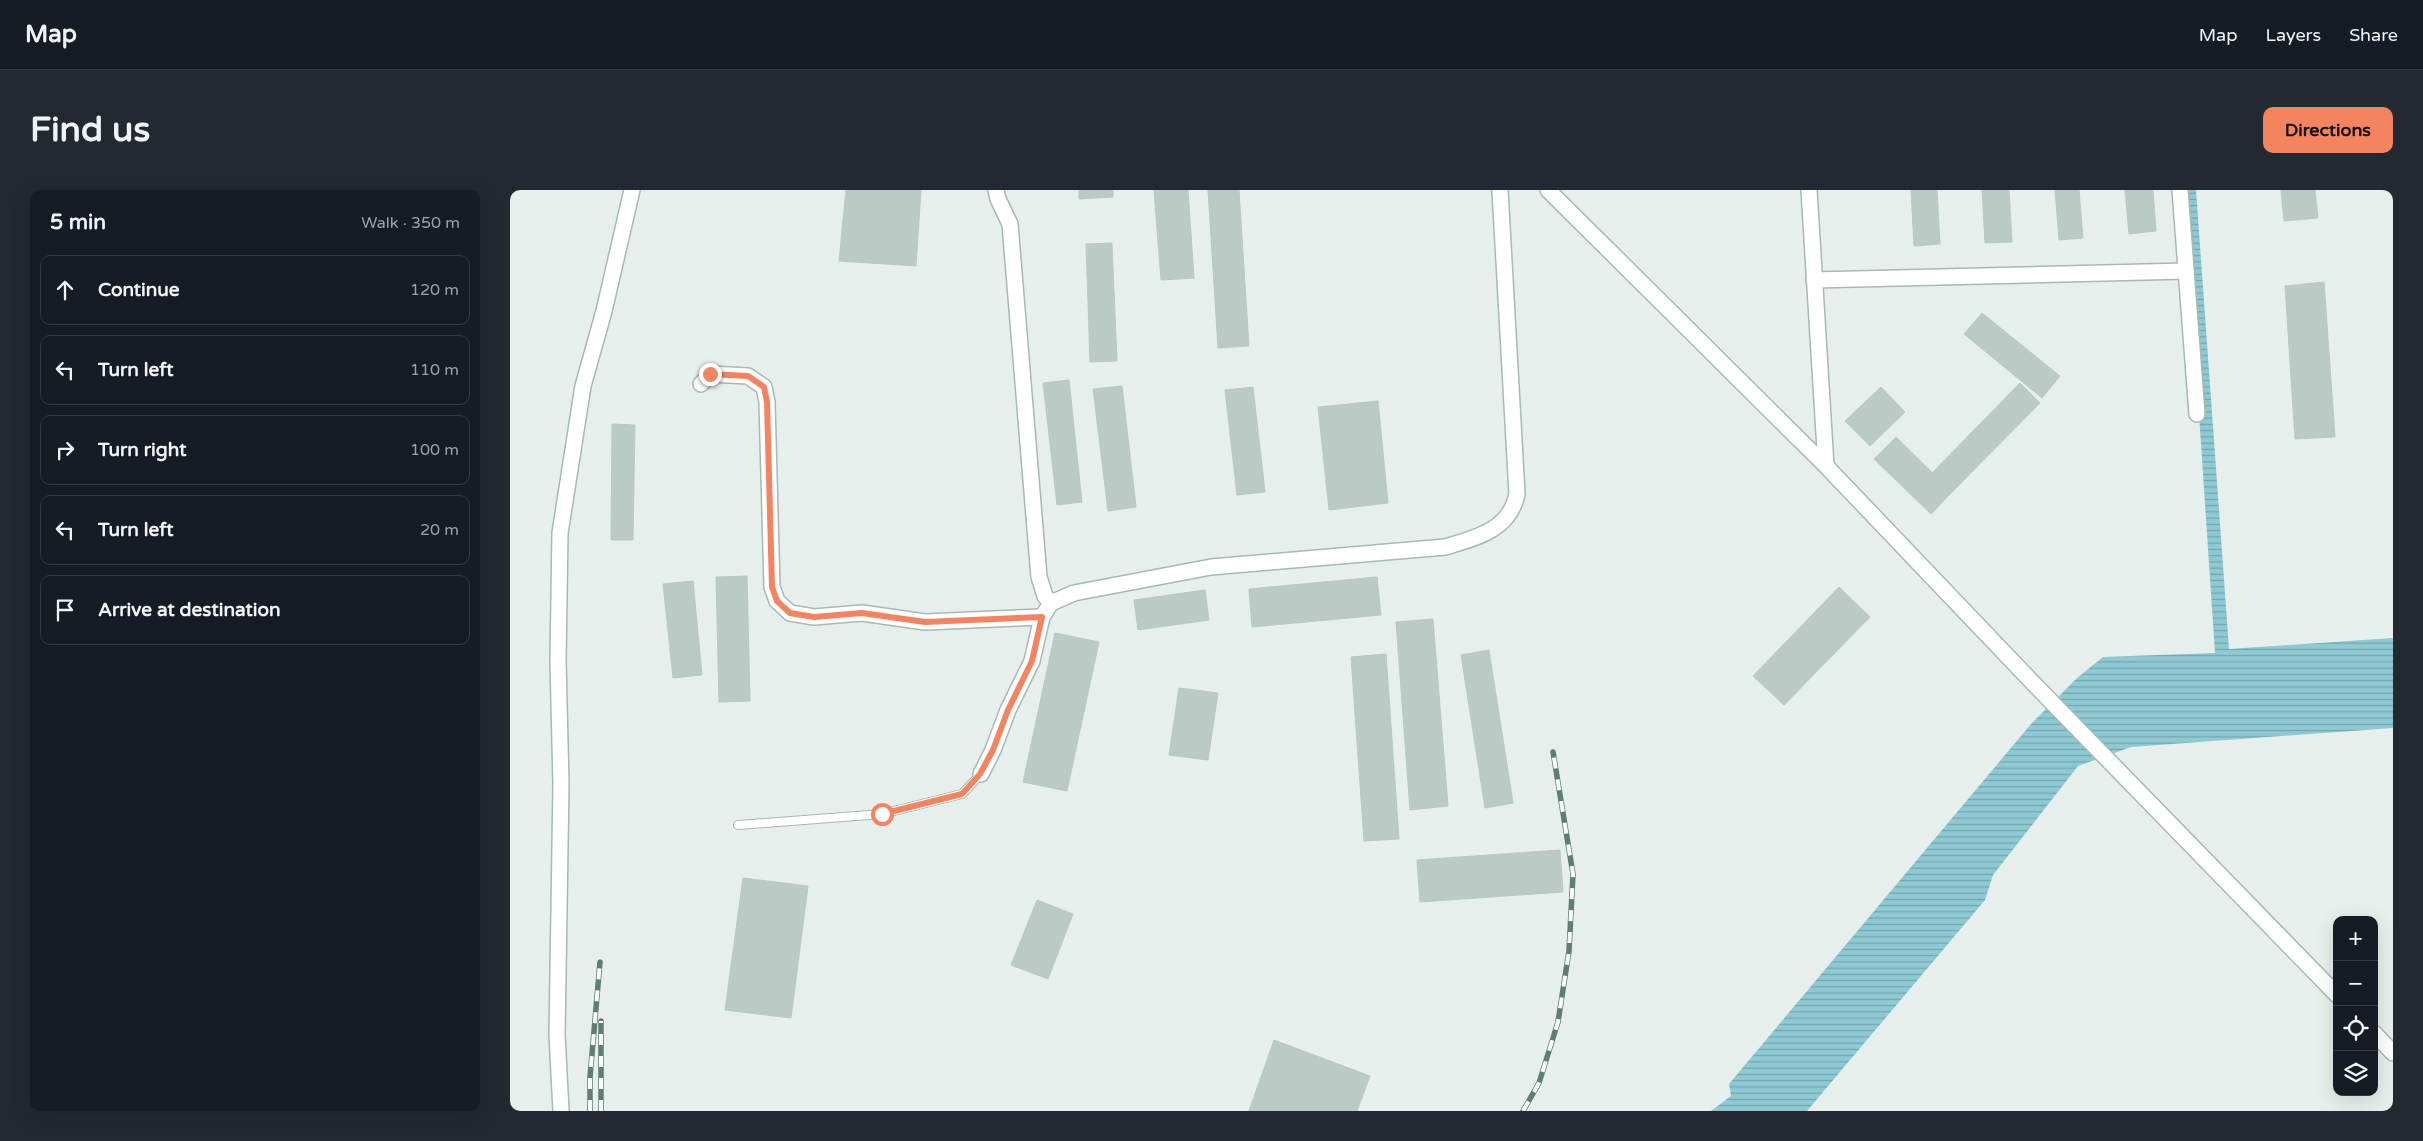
<!DOCTYPE html>
<html lang="en">
<head>
<meta charset="utf-8">
<style>
  :root { --surface:#171b24; --page:#242831; --text:#f1f3f6; --muted:#9ea1a6; --line:#363941; --accent:#f4845f }
  body { margin:0; font-family:"Varela Round",sans-serif; background:var(--page); color:var(--text) }
  .controls { position:absolute; right:15px; bottom:15px; display:grid; overflow:hidden; border-radius:10px; box-shadow:0 5px 20px #0002 }
  .controls button { width:45px; height:45px; display:grid; place-items:center; padding:0; border:0; border-bottom:1px solid var(--line); background:var(--surface); color:var(--text); font:25px sans-serif }
  .stop { position:absolute; width:15px; height:15px; margin:-11px; border:4px solid #f4845f; border-radius:50%; background:#fff }
  .stop.end { background:#f4845f; border-color:#fff; box-shadow:0 1px 5px #0008 }
  .list { margin:0; padding:0; list-style:none }
  h2 { display:flex; justify-content:space-between; align-items:center; height:65px; margin:0; padding:0 20px; font-size:21px }
  h2 small { font-size:16px; font-weight:400; color:var(--muted) }
  .list li { display:grid; grid-template-columns:32px 1fr auto; gap:15px; align-items:center; box-sizing:border-box; height:70px; margin:0 10px 10px; padding:0 10px; border:1px solid var(--line); border-radius:10px }
  .list b { display:block; font-size:19px; white-space:nowrap }
  .list em { font-size:16px; font-style:normal; color:var(--muted) }
  .icon { flex:none; width:28px; height:28px; fill:none; stroke:currentColor; stroke-width:2; stroke-linecap:round; stroke-linejoin:round }
  .map { position:relative; flex:none; width:1883px; height:921px; overflow:hidden; border-radius:10px }
  header { display:flex; align-items:center; gap:30px; box-sizing:border-box; height:70px; padding:0 25px; background:var(--surface); border-bottom:1px solid var(--line) }
  header strong { font-size:24px }
  nav { display:flex; gap:28px; margin-inline-start:auto; font-size:18px }
  .intro { display:flex; align-items:center; justify-content:space-between; box-sizing:border-box; height:120px; padding:0 30px }
  h1 { margin:0; font-size:35px }
  .button { padding:12px 22px; border-radius:10px; background:var(--accent); color:#111; font-size:18px; font-weight:700 }
  main { display:flex; gap:30px; padding:0 30px }
  aside { flex:1; background:var(--surface); border-radius:10px; box-shadow:0 5px 20px #0002 }
  .map>svg:first-child { display:block }
</style>
</head>
<body>
<header>
<strong>Map</strong>
<nav><a>Map</a><a>Layers</a><a>Share</a></nav>
</header>
<div class="intro"><h1>Find us</h1><a class="button">Directions</a></div>
<main>
<aside>
<h2>5 min<small>Walk · 350 m</small></h2>
<ul class="list">
<li><svg class="icon" aria-label="ahead" viewBox="0 0 24 24"><path d="M12 20V5M6 11l6-6 6 6"/></svg><div><b>Continue</b></div><em>120 m</em></li>
<li><svg class="icon" aria-label="left" viewBox="0 0 24 24"><path d="M17 20v-9H6M10 6l-5 5 5 5"/></svg><div><b>Turn left</b></div><em>110 m</em></li>
<li><svg class="icon" aria-label="right" viewBox="0 0 24 24"><path d="M7 20v-9h11M14 6l5 5-5 5"/></svg><div><b>Turn right</b></div><em>100 m</em></li>
<li><svg class="icon" aria-label="left" viewBox="0 0 24 24"><path d="M17 20v-9H6M10 6l-5 5 5 5"/></svg><div><b>Turn left</b></div><em>20 m</em></li>
<li><svg class="icon" aria-label="arrive" viewBox="0 0 24 24"><path d="M6 21V4h12l-3 4 3 4H6"/></svg><div><b>Arrive at destination</b></div></li>
</ul>
</aside>
<div class="map">
<svg width="1883" height="921" viewBox="0 0 1883 921">
  <defs>
    <pattern id="water-rules" width="6" height="5" patternUnits="userSpaceOnUse" patternTransform="scale(1.25)"><rect width="6" height="5" fill="#8ec9d4"/><path d="M0 2.5h6" fill="none" stroke="#74a5ad"/></pattern>
  </defs>
  <rect width="100%" height="100%" fill="#e6efeb"/>
  <path fill="url(#water-rules)" d="M 1674,0 L 1686,0 L 1719,459 L 1883,448 L 1883,538 L 1621,557 L 1568,576 L 1483,685 L 1475,710 L 1297,921 L 1201,921 L 1221,906 L 1219,894 L 1521,534 L 1567,488 L 1593,467 L 1705,463 Z"/>
  <g fill="#bbcac4" stroke="#b8c9c2">
    <path d="M 336,0 L 411,0 L 406,76 L 329,71 Z"/>
    <path d="M 569,0 L 603,0 L 603,7 L 569,9 Z"/>
    <path d="M 644,0 L 678,0 L 684,88 L 651,90 Z"/>
    <path d="M 698,0 L 729,0 L 739,156 L 708,158 Z"/>
    <path d="M 1401,0 L 1427,0 L 1430,54 L 1404,56 Z"/>
    <path d="M 1472,0 L 1499,0 L 1502,52 L 1475,53 Z"/>
    <path d="M 1545,0 L 1569,0 L 1573,48 L 1549,50 Z"/>
    <path d="M 1615,0 L 1643,0 L 1646,41 L 1619,44 Z"/>
    <path d="M 1771,0 L 1805,0 L 1808,28 L 1774,31 Z"/>
    <path d="M 602,53 L 607,171 L 580,172 L 576,54 Z"/>
    <path d="M 1814,92 L 1825,247 L 1785,249 L 1775,96 Z"/>
    <path d="M 1472,123 L 1550,186 L 1532,208 L 1454,144 Z"/>
    <path d="M 559,190 L 572,312 L 547,315 L 533,193 Z"/>
    <path d="M 1510,193 L 1530,213 L 1442,302 L 1422,283 Z"/>
    <path d="M 612,196 L 626,317 L 598,321 L 583,199 Z"/>
    <path d="M 743,197 L 755,302 L 727,305 L 715,200 Z"/>
    <path d="M 1371,197 L 1395,222 L 1360,256 L 1335,231 Z"/>
    <path d="M 868,211 L 878,313 L 819,320 L 808,217 Z"/>
    <path d="M 102,234 L 125,235 L 123,350 L 101,350 Z"/>
    <path d="M 1386,247 L 1442,302 L 1421,324 L 1364,269 Z"/>
    <path d="M 237,386 L 240,511 L 209,512 L 206,387 Z"/>
    <path d="M 867,387 L 871,425 L 742,437 L 739,399 Z"/>
    <path d="M 183,391 L 192,485 L 163,488 L 153,394 Z"/>
    <path d="M 1329,397 L 1360,427 L 1274,515 L 1243,486 Z"/>
    <path d="M 695,400 L 699,430 L 628,440 L 624,410 Z"/>
    <path d="M 923,429 L 938,616 L 900,620 L 886,432 Z"/>
    <path d="M 545,443 L 589,452 L 557,601 L 513,592 Z"/>
    <path d="M 979,460 L 1003,613 L 975,618 L 951,465 Z"/>
    <path d="M 876,464 L 889,649 L 854,651 L 841,467 Z"/>
    <path d="M 669,498 L 708,503 L 698,570 L 659,565 Z"/>
    <path d="M 1050,660 L 1053,702 L 910,712 L 907,670 Z"/>
    <path d="M 233,688 L 298,696 L 281,828 L 215,820 Z"/>
    <path d="M 527,710 L 563,724 L 538,789 L 501,775 Z"/>
    <path d="M 764,850 L 860,886 L 847,921 L 739,921 Z"/>
  </g>
  <g fill="none" stroke-linecap="round" stroke-linejoin="round">
    <g stroke="#a8b8b2" stroke-width="10">
      <path id="lane" d="M 228,635 L 372,624 L 452,604 L 471,584"/>
    </g>
    <g stroke="#a8b8b2" stroke-width="18">
      <g id="street">
        <path d="M 1299,0 L 1316,276"/>
        <path d="M 1670,0 L 1687,224"/>
        <path d="M 1304,90 L 1676,81"/>
        <path d="M 191,194 L 201,184 L 238,186 L 254,197 L 257,212 L 262,397 L 267,411 L 280,423 L 304,427 L 352,423 L 415,432 L 532,427"/>
        <path d="M 471,584 L 483,560 L 498,520 L 522,471 L 532,427 L 541,413 L 535,406 L 529,387 L 500,34 L 488,9 L 486,0"/>
        <path d="M 51,921 L 47,845 L 51,594 L 48,471 L 50,343 L 73,196 L 94,121 L 122,0"/>
      </g>
    </g>
    <g stroke="#a4bbb3" stroke-width="18">
      <g id="secondary">
        <path d="M 1038,0 L 1316,276 L 1525,495 L 1827,805"/>
        <path d="M 541,413 L 564,403 L 701,377 L 935,357 C 966,348 1000,340 1007,304 L 990,0"/>
        <path d="M 1864,843 L 1883,863"/>
      </g>
    </g>
    <use href="#lane" stroke="#fff" stroke-width="8"/>
    <use href="#street" stroke="#fff" stroke-width="15"/>
    <use href="#secondary" stroke="#fff" stroke-width="15"/>
    <g stroke="#5f7d75" stroke-width="5.5">
      <g id="rail">
        <path d="M 80,921 L 80,887 L 90,772"/>
        <path d="M 91,921 L 91,831"/>
        <path d="M 1013,921 L 1029,893 L 1048,832 L 1059,761 L 1063,684 L 1043,562"/>
      </g>
    </g>
    <use href="#rail" stroke="#f7fbf9" stroke-width="4" stroke-dasharray="11" stroke-linecap="butt"/>
  </g>
  <g fill="none" stroke-linecap="round" stroke-linejoin="round">
    <path stroke="#f4845f" stroke-width="6" d="M 200,184 L 238,186 L 254,197 L 257,212 L 262,397 L 267,411 L 280,423 L 304,427 L 352,423 L 415,432 L 532,427 L 522,471 L 498,520 L 483,560 L 470,584 L 452,604 L 372,624"/>
  </g>
</svg>
<div class="controls">
<button>+</button>
<button>−</button>
<button><svg class="icon" aria-label="locate" viewBox="0 0 24 24"><circle cx="12" cy="12" r="6"/><path d="M12 2v4M12 18v4M2 12h4M18 12h4"/></svg></button>
<button><svg class="icon" aria-label="layers" viewBox="0 0 24 24"><path d="M12 4l9 5-9 5-9-5zM3 14l9 5 9-5"/></svg></button>
</div>
<div class="stop" style="left:372px;top:624px"></div>
<div class="stop end" style="left:200px;top:184px"></div>
</div>
</main>
</body>
</html>
